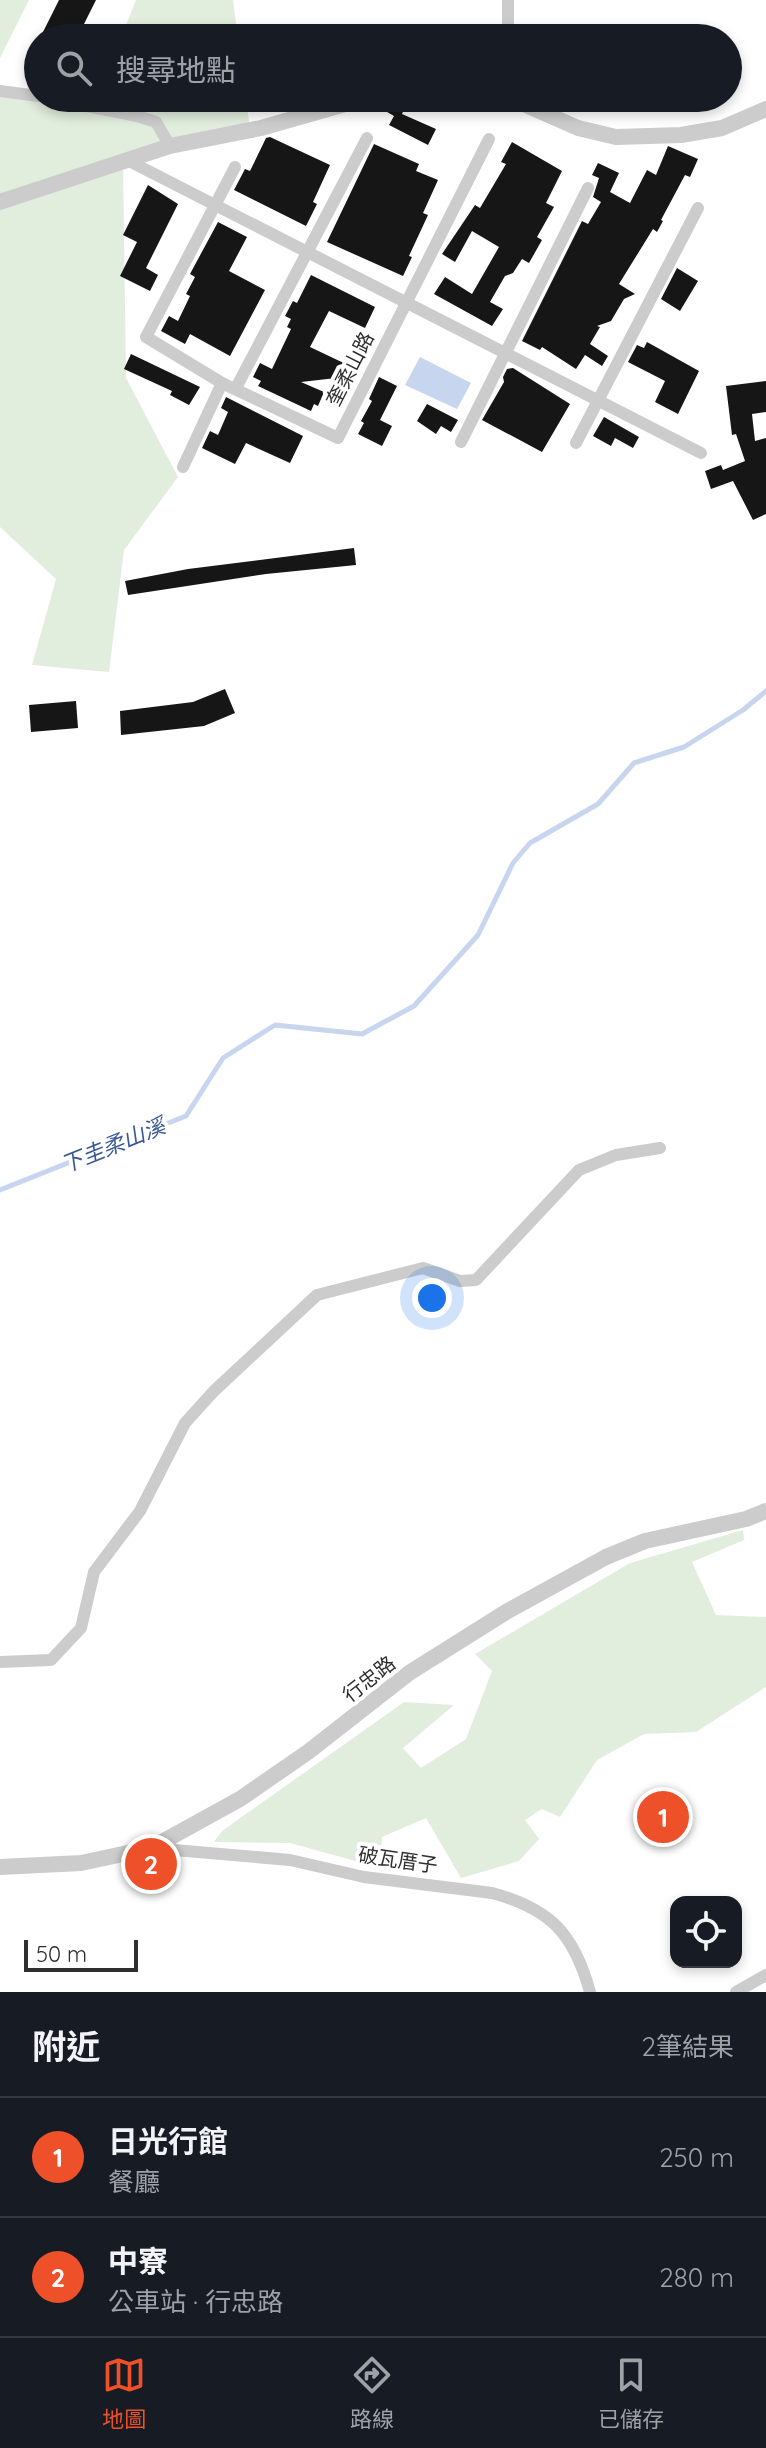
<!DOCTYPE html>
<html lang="zh-TW">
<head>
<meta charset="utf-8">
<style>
  :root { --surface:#171b24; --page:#242831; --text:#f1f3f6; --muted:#9ea1a6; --line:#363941; --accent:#ee502a }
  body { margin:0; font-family:Quicksand,"Noto Sans TC",sans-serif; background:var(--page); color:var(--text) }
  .controls { position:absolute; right:24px; bottom:24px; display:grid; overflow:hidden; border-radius:16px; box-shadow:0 4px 12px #0003 }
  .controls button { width:72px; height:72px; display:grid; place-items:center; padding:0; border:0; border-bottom:2px solid var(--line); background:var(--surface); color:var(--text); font:40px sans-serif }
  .scale { position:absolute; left:24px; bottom:20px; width:114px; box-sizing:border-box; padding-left:8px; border:4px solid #2f2f2f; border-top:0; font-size:22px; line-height:28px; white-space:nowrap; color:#2f2f2f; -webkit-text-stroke:6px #fff; paint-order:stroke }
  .you { position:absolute; left:432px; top:1298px; width:28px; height:28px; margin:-20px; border:6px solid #fff; border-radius:50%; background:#1a73e8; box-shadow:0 0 0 12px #1a73e833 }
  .badge { display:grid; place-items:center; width:52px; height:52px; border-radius:50%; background:var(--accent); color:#fff; font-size:26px; font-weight:700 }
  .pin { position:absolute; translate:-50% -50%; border:4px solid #fff; box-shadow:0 2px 8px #0006 }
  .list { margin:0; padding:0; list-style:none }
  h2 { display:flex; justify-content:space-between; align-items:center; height:104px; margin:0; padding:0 32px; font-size:34px }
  h2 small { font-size:26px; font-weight:400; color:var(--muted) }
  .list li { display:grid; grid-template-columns:52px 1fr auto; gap:24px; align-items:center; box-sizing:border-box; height:120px; padding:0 32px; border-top:2px solid var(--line) }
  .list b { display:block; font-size:30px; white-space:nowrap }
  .list p { margin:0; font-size:26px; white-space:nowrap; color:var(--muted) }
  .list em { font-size:26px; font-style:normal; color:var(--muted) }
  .icon { flex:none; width:44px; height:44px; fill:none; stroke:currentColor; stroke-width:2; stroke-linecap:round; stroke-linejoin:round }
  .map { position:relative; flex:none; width:766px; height:1992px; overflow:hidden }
  .search { position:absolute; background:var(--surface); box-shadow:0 4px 12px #0003; left:24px; right:24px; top:24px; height:88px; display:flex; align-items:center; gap:20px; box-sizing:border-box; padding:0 28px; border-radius:44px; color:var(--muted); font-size:30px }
  .sheet { height:344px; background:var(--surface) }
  nav { display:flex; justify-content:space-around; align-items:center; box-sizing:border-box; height:112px; border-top:2px solid var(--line); background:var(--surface); font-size:22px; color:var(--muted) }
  nav a { display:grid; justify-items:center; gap:4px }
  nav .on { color:var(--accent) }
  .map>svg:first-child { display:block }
</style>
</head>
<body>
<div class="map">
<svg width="766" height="1992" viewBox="0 0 766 1992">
  <rect width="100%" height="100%" fill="#fff"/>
  <g fill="#e1eddd">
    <path d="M 0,0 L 29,0 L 0,58 Z"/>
    <path d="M 136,0 L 233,0 L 238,38 L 121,38 Z"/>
    <path d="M 0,94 L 77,100 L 79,98 L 246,98 L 251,136 L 123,163 L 126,378 L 178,477 L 124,550 L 109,672 L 32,665 L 56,579 L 0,527 Z"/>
    <path d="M 743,1530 L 744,1540 L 692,1562 L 716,1615 L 766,1617 L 766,1687 L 696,1732 L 644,1734 L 597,1760 L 560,1817 L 542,1809 L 525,1820 L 539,1839 L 519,1861 L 461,1878 L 426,1818 L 382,1837 L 381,1868 L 290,1843 L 214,1842 L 222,1831 L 404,1702 L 454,1705 L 403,1748 L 421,1768 L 466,1739 L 492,1671 L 475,1654 L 630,1563 Z"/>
  </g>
  <path fill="#c8d5ee" d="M 420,357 L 471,383 L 457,409 L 405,385 Z"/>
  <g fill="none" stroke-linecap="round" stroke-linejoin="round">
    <path stroke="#c8d5ee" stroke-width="5" d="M 0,1190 L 186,1116 L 223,1058 L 275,1025 L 362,1034 L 414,1006 L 478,935 L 513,863 L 530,843 L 598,804 L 634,763 L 684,747 L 743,710 L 766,691"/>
  </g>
  <g fill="#161616">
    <path d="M 59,0 L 96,0 L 77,38 L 40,38 Z"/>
    <path d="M 377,98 L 391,98 L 406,105 L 402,114 L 436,129 L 428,145 L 389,125 L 394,116 L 375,105 Z"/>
    <path d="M 270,137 L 330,165 L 313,202 L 317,204 L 306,226 L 234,190 L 245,169 L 250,171 L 266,138 Z"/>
    <path d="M 512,142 L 562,171 L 546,203 L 554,207 L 537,237 L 542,240 L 529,263 L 522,259 L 513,273 L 505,276 L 490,302 L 503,309 L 492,326 L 434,294 L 445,277 L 472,294 L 499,247 L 472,231 L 455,262 L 442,254 L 475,205 L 480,208 L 506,164 L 501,162 Z"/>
    <path d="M 374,144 L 419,164 L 416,171 L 438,180 L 423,213 L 428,215 L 409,256 L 412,257 L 403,276 L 327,242 Z"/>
    <path d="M 668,146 L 698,159 L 690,177 L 685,175 L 661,220 L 663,221 L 657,232 L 653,229 L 619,284 L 635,294 L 624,299 L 611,321 L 597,326 L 600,327 L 590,344 L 608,356 L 602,366 L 585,355 L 576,369 L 542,347 L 540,350 L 522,341 L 582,221 L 588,224 L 601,202 L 593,197 L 599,178 L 592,175 L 598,163 L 619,173 L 610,192 L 630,203 L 647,170 L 656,175 Z"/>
    <path d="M 148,185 L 178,204 L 146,268 L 158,275 L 150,291 L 120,276 L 137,242 L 123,235 Z"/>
    <path d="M 218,222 L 247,237 L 229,271 L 265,290 L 230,356 L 190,334 L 185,344 L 161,331 L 169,316 L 178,321 L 190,296 L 186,294 L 195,277 L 190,274 Z"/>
    <path d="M 677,268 L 698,281 L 680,311 L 661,299 Z"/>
    <path d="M 311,275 L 375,307 L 365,328 L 329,311 L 310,347 L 350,366 L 345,377 L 301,382 L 324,392 L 318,406 L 314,404 L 311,411 L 258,386 L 261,381 L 253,377 L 260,363 L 272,369 L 291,329 L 287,327 L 291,319 L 285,316 L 293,301 L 297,303 Z"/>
    <path d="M 647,342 L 699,371 L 678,414 L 655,402 L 665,381 L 628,362 L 637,345 L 644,348 Z"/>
    <path d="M 131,354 L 200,387 L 189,405 L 170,395 L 172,391 L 124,369 Z"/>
    <path d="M 513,368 L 570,404 L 542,452 L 482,420 L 504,382 L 503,377 L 507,369 Z"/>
    <path d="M 379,377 L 397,386 L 380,420 L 392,426 L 382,446 L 358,434 L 364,423 L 361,421 L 372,401 L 369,399 Z"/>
    <path d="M 766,381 L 766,412 L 752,414 L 755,441 L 766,438 L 766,514 L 753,520 L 733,481 L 711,489 L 705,471 L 721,465 L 723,470 L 745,461 L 736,434 L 732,435 L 726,386 Z"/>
    <path d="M 226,397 L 303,436 L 290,463 L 246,443 L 235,464 L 202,448 L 210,431 L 218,435 L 228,412 L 221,408 Z"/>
    <path d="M 427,404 L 458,420 L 451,432 L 441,426 L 436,434 L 417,421 Z"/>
    <path d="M 604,417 L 639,437 L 633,448 L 615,438 L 611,446 L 593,436 Z"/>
    <path d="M 354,548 L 356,565 L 266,574 L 128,595 L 125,581 L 188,569 Z"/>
    <path d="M 225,689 L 235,713 L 204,726 L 121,735 L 120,711 L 193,702 Z"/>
    <path d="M 76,701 L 78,728 L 31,732 L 29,705 Z"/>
  </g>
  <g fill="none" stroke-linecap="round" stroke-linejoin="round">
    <g stroke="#ccc" stroke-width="12">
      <path d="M 508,0 L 508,38"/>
      <path d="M 0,91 L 38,96"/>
      <path d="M 47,98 L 137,116 L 156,122 L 170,146"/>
      <path d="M 125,159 L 701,453"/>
      <path d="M 235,167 L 146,337 L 222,383 L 338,438 L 489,139"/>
      <path d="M 236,388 L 367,138"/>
      <path d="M 461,442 L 588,188"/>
      <path d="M 576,443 L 698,208"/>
      <path d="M 183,467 L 222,383"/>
      <path d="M 0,1662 L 51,1660 L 81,1628 L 94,1572 L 140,1511 L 185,1423 L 214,1391 L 317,1295 L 423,1268 L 460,1281 L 476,1280 L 579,1170 L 616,1155 L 660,1148"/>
      <path d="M 151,1848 L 290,1860 L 364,1877 L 492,1893 C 551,1909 574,1934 590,1992"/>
      <path d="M 736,1992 L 766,1975"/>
    </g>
    <g stroke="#ccc" stroke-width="16">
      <path d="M 510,98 L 578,128 L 616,137 L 681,135 L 722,128 L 766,109"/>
      <path d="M 0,202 L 170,146 L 261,128 L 366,98"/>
      <path d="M 0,1867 L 81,1863 L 151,1848 L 240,1799 L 308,1752 L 409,1673 L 506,1612 L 606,1557 L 645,1541 L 746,1519 L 766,1511"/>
    </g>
  </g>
  <g text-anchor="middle" stroke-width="8" stroke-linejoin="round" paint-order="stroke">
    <g font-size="20" fill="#2f2f2f" stroke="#fff">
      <text transform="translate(350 369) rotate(-63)" y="7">奎柔山路</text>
      <text transform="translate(369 1679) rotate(-38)" y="7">行忠路</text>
      <text transform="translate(398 1860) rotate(8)" y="7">破瓦厝子</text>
    </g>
    <g font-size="22" font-style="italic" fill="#395996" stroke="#fff">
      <text transform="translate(113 1145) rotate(-22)" y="8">下圭柔山溪</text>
    </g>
  </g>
</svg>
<div class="controls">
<button><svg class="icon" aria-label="locate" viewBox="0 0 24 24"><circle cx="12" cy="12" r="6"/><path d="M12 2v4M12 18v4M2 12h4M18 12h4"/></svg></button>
</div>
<div class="scale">50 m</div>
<div class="you"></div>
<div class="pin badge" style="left:663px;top:1817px">1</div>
<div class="pin badge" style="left:151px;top:1864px">2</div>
<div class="search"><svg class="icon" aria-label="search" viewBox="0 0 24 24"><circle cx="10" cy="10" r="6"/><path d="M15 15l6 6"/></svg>搜尋地點</div>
</div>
<section class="sheet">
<h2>附近<small>2筆結果</small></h2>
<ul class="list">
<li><span class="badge">1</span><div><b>日光行館</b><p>餐廳</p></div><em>250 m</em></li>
<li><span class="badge">2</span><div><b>中寮</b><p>公車站 · 行忠路</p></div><em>280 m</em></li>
</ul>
</section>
<nav>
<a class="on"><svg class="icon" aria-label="map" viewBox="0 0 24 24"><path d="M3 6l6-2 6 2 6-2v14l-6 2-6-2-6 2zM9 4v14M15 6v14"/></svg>地圖</a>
<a><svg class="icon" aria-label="directions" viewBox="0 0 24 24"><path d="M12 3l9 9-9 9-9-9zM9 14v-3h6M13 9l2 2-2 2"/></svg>路線</a>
<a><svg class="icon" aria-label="saved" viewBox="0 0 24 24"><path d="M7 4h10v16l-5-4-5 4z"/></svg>已儲存</a>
</nav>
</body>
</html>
